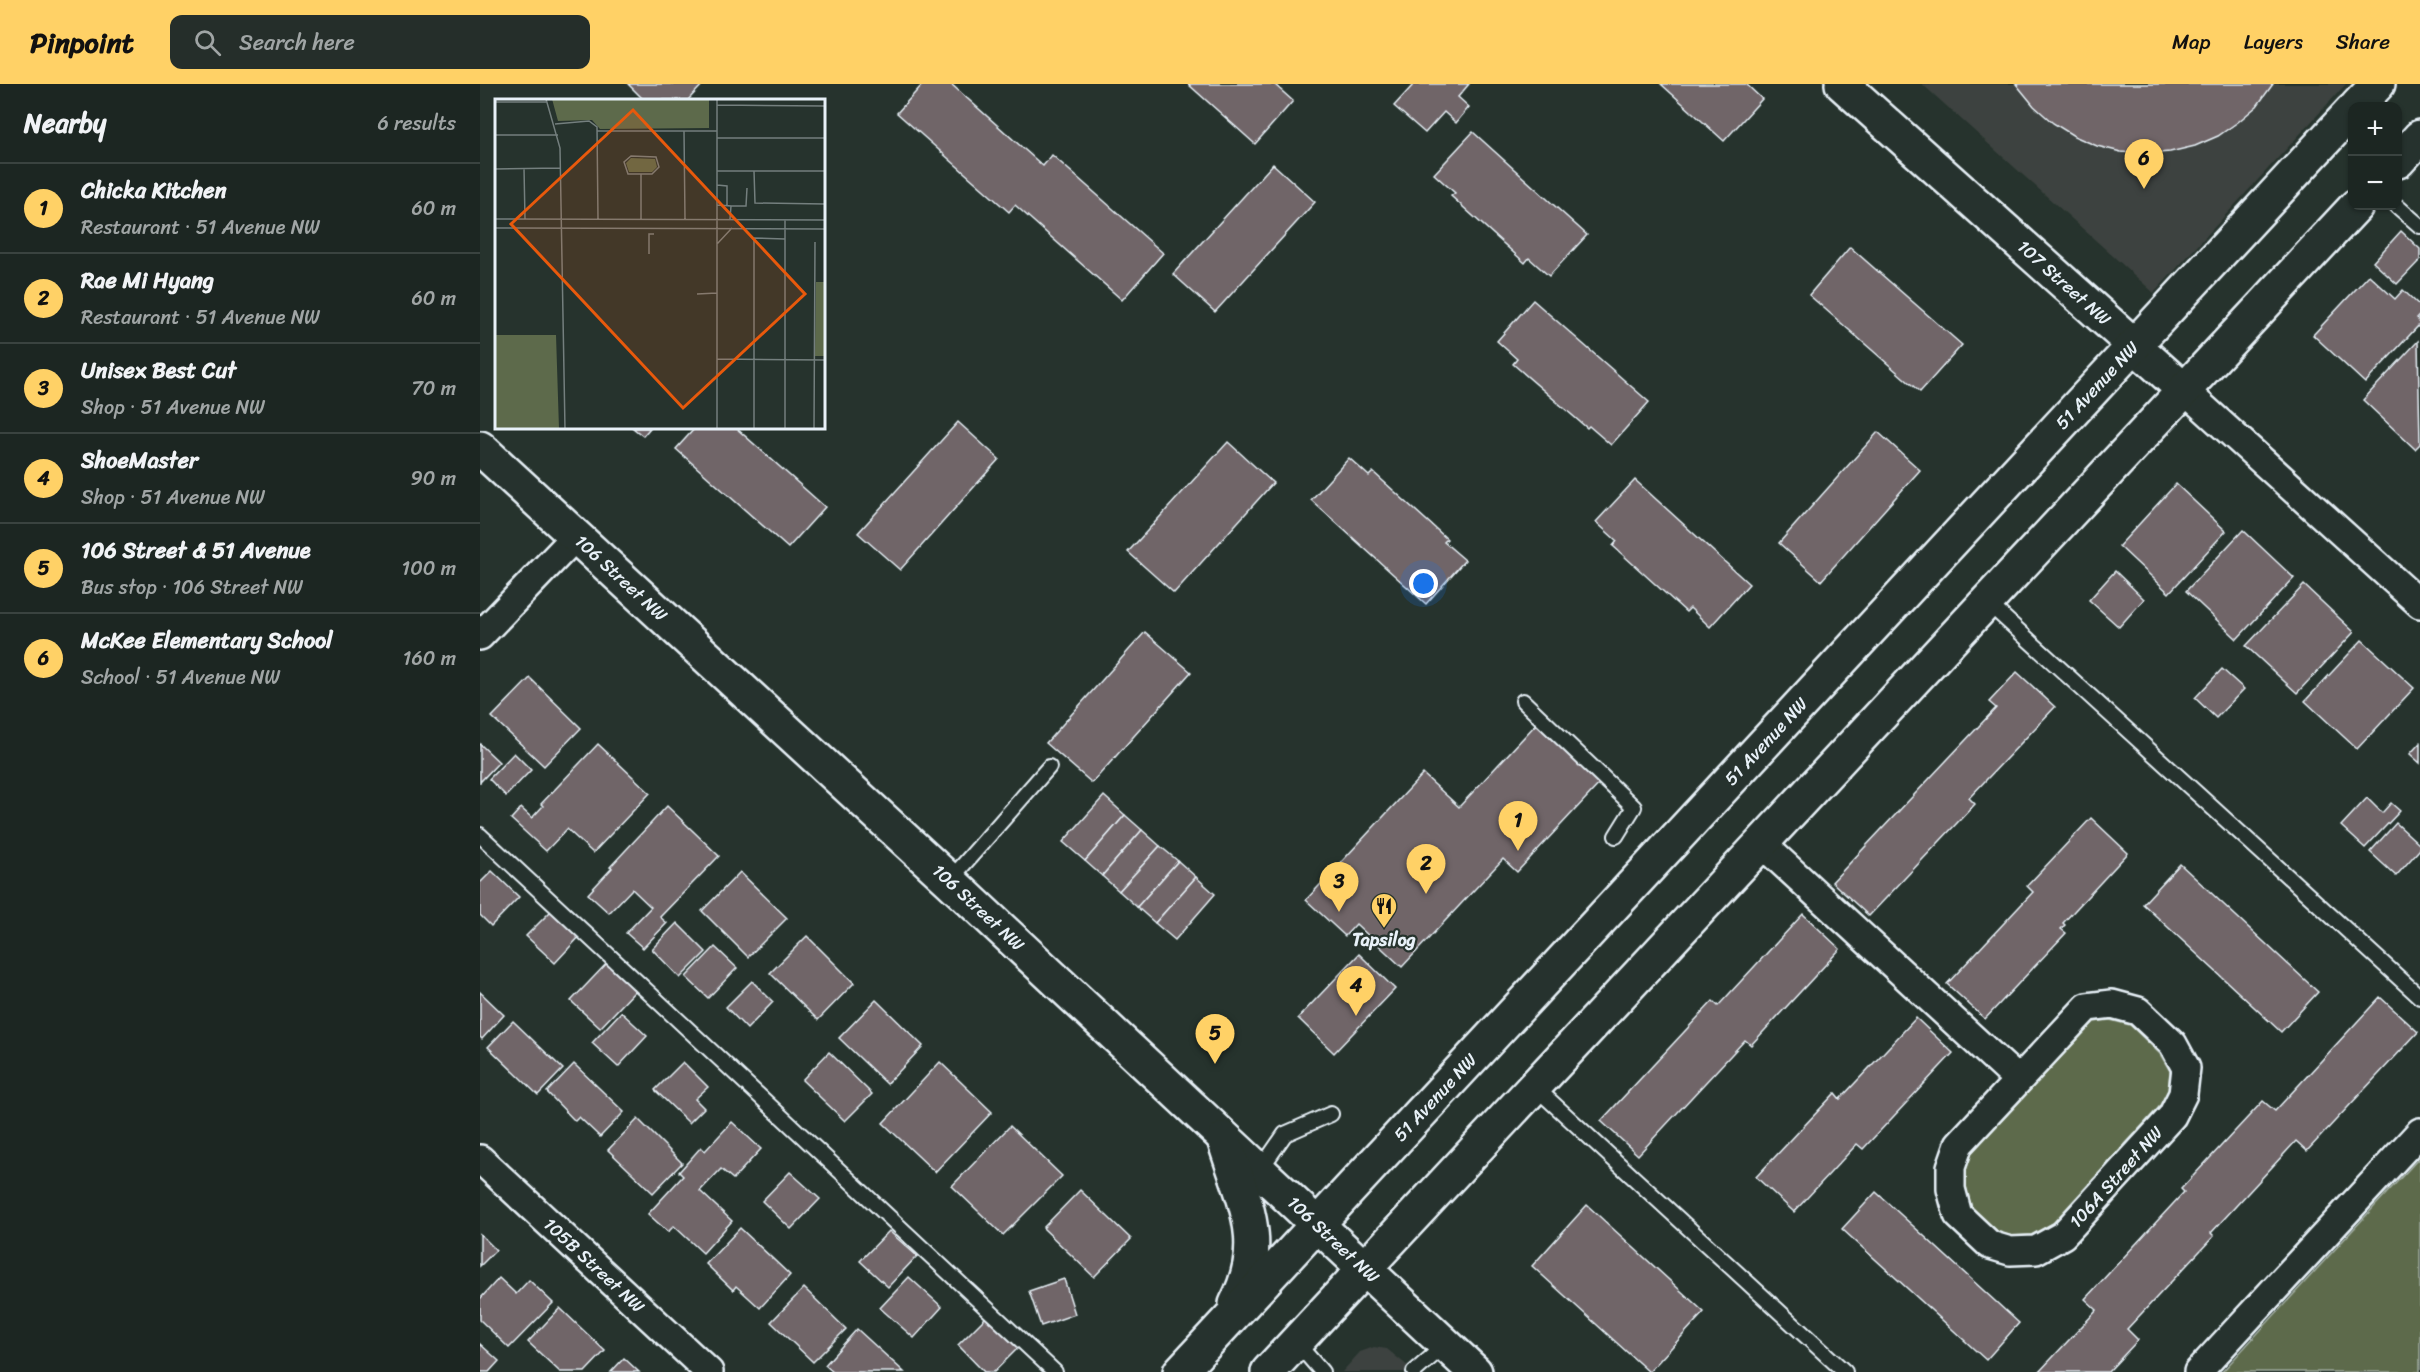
<!DOCTYPE html>
<html lang="en">
<head>
<meta charset="utf-8">
<style>
  :root { --surface:#1c2622; --page:#252e2a; --text:#f1f3f6; --muted:#a0a5a5; --line:#3a4340; --accent:#ffd166 }
  body { margin:0; font-family:Sriracha,sans-serif; background:var(--page); color:var(--text) }
  .controls { position:absolute; right:18px; top:18px; display:grid; overflow:hidden; border-radius:12px; box-shadow:0 2px 4px #0004 }
  .controls button { width:54px; height:54px; display:grid; place-items:center; padding:0; border:0; border-bottom:2px solid var(--line); background:var(--surface); color:var(--text); font:30px sans-serif }
  .you { position:absolute; left:944px; top:500px; width:21px; height:21px; margin:-15px; border:4px solid #fff; border-radius:50%; background:#1a73e8; box-shadow:0 0 0 9px #1a73e833 }
  .badge { display:grid; place-items:center; width:39px; height:39px; border-radius:50%; background:var(--accent); color:#111; font-size:20px; font-weight:700 }
  .pin { position:absolute; translate:-50% -50px; filter:drop-shadow(0 2px 3px #0008) }
  .pin::after { content:''; position:absolute; top:32px; width:21px; height:18px; background:inherit; clip-path:polygon(0 0,100% 0,50% 100%) }
  .list { margin:0; padding:0; list-style:none }
  h2 { display:flex; justify-content:space-between; align-items:center; height:78px; margin:0; padding:0 24px; font-size:26px }
  h2 small { font-size:20px; font-weight:400; color:var(--muted) }
  .list li { display:grid; grid-template-columns:39px 1fr auto; gap:18px; align-items:center; box-sizing:border-box; height:90px; padding:0 24px; border-top:2px solid var(--line) }
  .list b { display:block; font-size:22px; white-space:nowrap }
  .list p { margin:0; font-size:20px; white-space:nowrap; color:var(--muted) }
  .list em { font-size:20px; font-style:normal; color:var(--muted) }
  .icon { flex:none; width:33px; height:33px; fill:none; stroke:currentColor; stroke-width:2; stroke-linecap:round; stroke-linejoin:round }
  .map { position:relative; flex:none; width:1940px; height:1288px; overflow:hidden }
  header { display:flex; align-items:center; gap:36px; box-sizing:border-box; height:84px; padding:0 30px; background:var(--accent); color:#111 }
  header strong { font-size:28px }
  nav { display:flex; gap:33px; margin-inline-start:auto; font-size:21px }
  .search { width:420px; height:54px; background:var(--page); display:flex; align-items:center; gap:15px; box-sizing:border-box; padding:0 21px; border-radius:12px; color:var(--muted); font-size:22px }
  main { display:flex }
  aside { flex:1; background:var(--surface) }
  .map>svg:first-child { display:block }
</style>
</head>
<body>
<header>
<strong>Pinpoint</strong>
<div class="search"><svg class="icon" aria-label="search" viewBox="0 0 24 24"><circle cx="10" cy="10" r="6"/><path d="M15 15l6 6"/></svg>Search here</div>
<nav><a>Map</a><a>Layers</a><a>Share</a></nav>
</header>
<main>
<aside>
<h2>Nearby<small>6 results</small></h2>
<ul class="list">
<li><span class="badge">1</span><div><b>Chicka Kitchen</b><p>Restaurant · 51 Avenue NW</p></div><em>60 m</em></li>
<li><span class="badge">2</span><div><b>Rae Mi Hyang</b><p>Restaurant · 51 Avenue NW</p></div><em>60 m</em></li>
<li><span class="badge">3</span><div><b>Unisex Best Cut</b><p>Shop · 51 Avenue NW</p></div><em>70 m</em></li>
<li><span class="badge">4</span><div><b>ShoeMaster</b><p>Shop · 51 Avenue NW</p></div><em>90 m</em></li>
<li><span class="badge">5</span><div><b>106 Street &amp; 51 Avenue</b><p>Bus stop · 106 Street NW</p></div><em>100 m</em></li>
<li><span class="badge">6</span><div><b>McKee Elementary School</b><p>School · 51 Avenue NW</p></div><em>160 m</em></li>
</ul>
</aside>
<div class="map">
<svg width="1940" height="1288" viewBox="0 0 1940 1288">
  <rect width="100%" height="100%" fill="#26332d"/>
  <filter id="ink" filterUnits="userSpaceOnUse"><feTurbulence type="fractalNoise" baseFrequency=".0167" numOctaves="2"/><feDisplacementMap in="SourceGraphic" scale="12" xChannelSelector="R" yChannelSelector="G"/><feConvolveMatrix kernelMatrix="1 2 1 2 8 2 1 2 1" color-interpolation-filters="sRGB"/></filter>
  <g filter="url(#ink)">
    <g fill="#3c423f">
      <path d="M 1442,0 L 1866,0 L 1674,209 Z"/>
      <path d="M 894,1263 L 907,1265 L 935,1288 L 862,1288 L 880,1268 Z"/>
    </g>
    <g fill="#5d6a4b" stroke="#a2aea2" stroke-width="1.5">
      <path d="M 1630,936 L 1650,941 L 1680,970 L 1690,987 L 1688,1006 L 1679,1023 L 1573,1139 L 1551,1151 L 1531,1152 L 1518,1148 L 1491,1123 L 1486,1103 L 1486,1086 L 1492,1068 L 1614,938 Z"/>
      <path d="M 1940,1073 L 1940,1288 L 1742,1288 Z"/>
    </g>
    <g fill="#706568" stroke="#e8f1f8" stroke-width="1.5">
      <path d="M 148,0 L 223,0 L 208,16 L 164,16 Z"/>
      <path d="M 443,0 L 471,0 L 563,82 L 572,71 L 683,169 L 642,216 L 535,121 L 529,128 L 417,29 Z"/>
      <path d="M 708,0 L 794,0 L 813,17 L 775,60 Z"/>
      <path d="M 934,0 L 989,0 L 978,13 L 989,23 L 976,39 L 964,28 L 945,49 L 914,22 Z"/>
      <path d="M 1181,0 L 1266,0 L 1282,15 L 1244,57 Z"/>
      <path d="M 1536,0 L 1793,0 L 1777,22 L 1758,38 L 1738,52 L 1715,62 L 1690,68 L 1666,70 L 1641,68 L 1617,62 L 1594,52 L 1573,39 L 1554,22 Z"/>
      <path d="M 993,48 L 1107,151 L 1069,192 L 1049,174 L 1045,179 L 971,112 L 975,109 L 954,90 Z"/>
      <path d="M 793,80 L 835,118 L 735,228 L 693,190 Z"/>
      <path d="M 1921,147 L 1940,165 L 1940,176 L 1917,200 L 1893,178 Z"/>
      <path d="M 1370,163 L 1482,261 L 1440,308 L 1329,211 Z"/>
      <path d="M 1889,191 L 1915,215 L 1923,206 L 1940,222 L 1940,231 L 1937,234 L 1940,240 L 1885,299 L 1833,251 Z"/>
      <path d="M 1053,216 L 1169,318 L 1131,361 L 1109,342 L 1107,344 L 1033,280 L 1037,275 L 1017,257 Z"/>
      <path d="M 1938,257 L 1940,360 L 1935,365 L 1883,316 Z"/>
      <path d="M 478,338 L 519,375 L 420,486 L 378,449 Z"/>
      <path d="M 153,344 L 170,344 L 163,352 Z"/>
      <path d="M 215,344 L 256,344 L 345,423 L 308,464 L 196,365 Z"/>
      <path d="M 1398,348 L 1440,386 L 1341,497 L 1299,459 Z"/>
      <path d="M 748,358 L 793,399 L 694,509 L 648,468 Z"/>
      <path d="M 869,374 L 889,392 L 893,388 L 967,455 L 964,458 L 985,476 L 946,520 L 831,416 Z"/>
      <path d="M 1155,396 L 1269,500 L 1230,543 L 1210,524 L 1206,528 L 1133,462 L 1137,457 L 1116,438 Z"/>
      <path d="M 1696,400 L 1746,447 L 1689,509 L 1639,462 Z"/>
      <path d="M 1763,446 L 1814,494 L 1757,555 L 1706,507 Z"/>
      <path d="M 1635,487 L 1664,515 L 1639,543 L 1609,516 Z"/>
      <path d="M 1824,501 L 1874,548 L 1817,609 L 1766,562 Z"/>
      <path d="M 665,548 L 711,588 L 612,699 L 566,659 Z"/>
      <path d="M 1882,556 L 1934,604 L 1877,665 L 1825,617 Z"/>
      <path d="M 1742,585 L 1764,605 L 1736,634 L 1715,614 Z"/>
      <path d="M 1537,588 L 1575,623 L 1489,714 L 1495,720 L 1389,832 L 1352,798 L 1516,624 L 1509,618 Z"/>
      <path d="M 50,594 L 101,644 L 64,682 L 12,633 Z"/>
      <path d="M 1057,639 L 1121,698 L 1037,788 L 1023,775 L 922,883 L 876,840 L 865,852 L 826,816 L 943,690 L 979,723 Z"/>
      <path d="M 1940,659 L 1940,679 L 1930,670 Z"/>
      <path d="M 0,660 L 19,678 L 0,698 Z"/>
      <path d="M 118,660 L 170,709 L 113,769 L 87,745 L 66,767 L 31,735 L 41,724 L 52,734 L 63,722 L 61,720 Z"/>
      <path d="M 34,669 L 51,686 L 26,712 L 9,695 Z"/>
      <path d="M 624,712 L 645,731 L 605,777 L 583,758 Z"/>
      <path d="M 1887,714 L 1902,729 L 1911,719 L 1920,727 L 1885,764 L 1861,742 Z"/>
      <path d="M 187,722 L 239,772 L 180,833 L 187,839 L 163,864 L 146,849 L 171,823 L 152,805 L 129,829 L 108,810 L 132,784 L 130,783 Z"/>
      <path d="M 645,731 L 662,746 L 622,792 L 605,777 Z"/>
      <path d="M 1611,734 L 1648,769 L 1583,839 L 1585,841 L 1581,845 L 1586,849 L 1505,935 L 1467,900 L 1553,808 L 1547,802 Z"/>
      <path d="M 1916,739 L 1940,761 L 1940,765 L 1916,792 L 1890,768 Z"/>
      <path d="M 662,746 L 680,762 L 639,807 L 622,792 Z"/>
      <path d="M 680,762 L 698,777 L 657,823 L 639,807 Z"/>
      <path d="M 698,777 L 716,793 L 675,839 L 657,823 Z"/>
      <path d="M 1700,780 L 1838,908 L 1801,948 L 1663,820 Z"/>
      <path d="M 12,787 L 39,813 L 11,842 L 0,831 L 0,799 Z"/>
      <path d="M 260,788 L 307,834 L 268,873 L 222,827 Z"/>
      <path d="M 716,793 L 735,810 L 695,856 L 675,839 Z"/>
      <path d="M 72,826 L 100,852 L 75,879 L 46,852 Z"/>
      <path d="M 1323,830 L 1360,865 L 1271,961 L 1265,956 L 1158,1071 L 1121,1037 L 1233,917 L 1238,922 Z"/>
      <path d="M 197,839 L 226,868 L 200,894 L 172,865 Z"/>
      <path d="M 327,852 L 374,899 L 338,936 L 290,889 Z"/>
      <path d="M 235,863 L 257,884 L 228,914 L 206,893 Z"/>
      <path d="M 879,870 L 915,905 L 854,969 L 818,934 Z"/>
      <path d="M 128,878 L 156,906 L 120,944 L 91,917 Z"/>
      <path d="M 272,897 L 293,918 L 267,945 L 246,923 Z"/>
      <path d="M 0,908 L 24,931 L 2,955 L 0,953 Z"/>
      <path d="M 1900,913 L 1938,948 L 1827,1067 L 1816,1057 L 1731,1149 L 1734,1152 L 1647,1245 L 1658,1256 L 1628,1288 L 1559,1288 L 1617,1226 L 1605,1215 L 1704,1108 L 1701,1105 L 1783,1017 L 1795,1027 Z"/>
      <path d="M 396,916 L 443,962 L 407,1000 L 359,954 Z"/>
      <path d="M 141,928 L 167,952 L 138,983 L 112,959 Z"/>
      <path d="M 1436,934 L 1473,969 L 1383,1065 L 1377,1060 L 1314,1128 L 1276,1093 L 1355,1009 L 1360,1015 Z"/>
      <path d="M 33,937 L 83,985 L 58,1011 L 8,963 Z"/>
      <path d="M 349,968 L 392,1010 L 365,1037 L 322,996 Z"/>
      <path d="M 203,978 L 228,1003 L 215,1015 L 224,1024 L 209,1039 L 175,1006 Z"/>
      <path d="M 460,978 L 512,1028 L 455,1088 L 403,1039 Z"/>
      <path d="M 94,980 L 144,1028 L 120,1053 L 99,1033 L 95,1037 L 67,1008 Z"/>
      <path d="M 158,1035 L 202,1079 L 173,1109 L 128,1066 Z"/>
      <path d="M 252,1038 L 281,1065 L 253,1095 L 241,1085 L 220,1107 L 252,1137 L 223,1169 L 194,1142 L 188,1148 L 168,1130 L 203,1092 L 199,1088 L 221,1063 L 225,1067 Z"/>
      <path d="M 530,1042 L 582,1092 L 523,1151 L 472,1102 Z"/>
      <path d="M 310,1088 L 340,1115 L 311,1145 L 282,1117 Z"/>
      <path d="M 600,1106 L 651,1155 L 614,1193 L 563,1144 Z"/>
      <path d="M 1396,1108 L 1539,1239 L 1506,1276 L 1362,1145 Z"/>
      <path d="M 1107,1121 L 1224,1228 L 1169,1288 L 1052,1182 Z"/>
      <path d="M 260,1144 L 310,1191 L 280,1224 L 256,1202 L 253,1206 L 226,1180 Z"/>
      <path d="M 409,1147 L 437,1172 L 408,1203 L 380,1177 Z"/>
      <path d="M 0,1150 L 16,1166 L 0,1182 Z"/>
      <path d="M 429,1193 L 462,1223 L 434,1254 L 400,1224 Z"/>
      <path d="M 19,1194 L 36,1210 L 49,1196 L 73,1219 L 29,1264 L 0,1236 L 0,1215 Z"/>
      <path d="M 584,1195 L 595,1230 L 561,1242 L 549,1207 Z"/>
      <path d="M 324,1204 L 366,1245 L 333,1278 L 291,1238 Z"/>
      <path d="M 80,1224 L 125,1267 L 105,1288 L 80,1288 L 48,1258 Z"/>
      <path d="M 508,1231 L 539,1263 L 514,1288 L 504,1288 L 478,1261 Z"/>
      <path d="M 377,1245 L 424,1288 L 353,1288 L 345,1281 Z"/>
      <path d="M 0,1260 L 19,1277 L 9,1288 L 0,1288 Z"/>
      <path d="M 144,1274 L 159,1288 L 131,1288 Z"/>
    </g>
    <g fill="none" stroke-linecap="round" stroke-linejoin="round">
      <g stroke="#e8f1f8" stroke-width="18">
        <g id="service">
          <path d="M 1917,122 L 1940,142"/>
          <path d="M 1507,518 L 1940,913"/>
          <path d="M 1043,617 L 1154,723 L 1136,752"/>
          <path d="M 0,751 L 575,1288"/>
          <path d="M 470,796 L 569,683"/>
          <path d="M 1055,1003 L 1365,1288"/>
          <path d="M 780,1086 L 805,1050 L 851,1030"/>
          <path d="M 816,1258 L 842,1288"/>
          <path d="M 934,1288 L 965,1261"/>
        </g>
      </g>
      <g stroke="#e8f1f8" stroke-width="32">
        <g id="minor">
          <path d="M 1704,306 L 1940,520"/>
          <path d="M 0,552 L 96,452"/>
          <path d="M 1280,758 L 1538,996"/>
          <path d="M 1632,920 L 1658,927 L 1693,960 L 1706,984 L 1703,1010 L 1692,1032 L 1583,1151 L 1556,1166 L 1530,1167 L 1510,1161 L 1478,1131 L 1471,1105 L 1471,1083 L 1479,1060 L 1607,923 Z"/>
          <path id="s1" d="M 0,1075 L 229,1288"/>
          <path d="M 1718,1288 L 1940,1048"/>
        </g>
      </g>
      <g stroke="#e8f1f8" stroke-width="38">
        <g id="tertiary">
          <path id="s2" d="M 1362,0 L 1704,306"/>
          <path id="s3" d="M 0,364 L 470,797 L 995,1288"/>
        </g>
      </g>
      <g stroke="#e8f1f8" stroke-width="38">
        <g id="secondary">
          <path d="M 1877,22 L 1898,0"/>
          <path d="M 1918,77 L 1940,53"/>
          <path d="M 744,1055 C 763,1117 789,1157 756,1220"/>
          <path id="s4" d="M 700,1288 L 1872,27"/>
          <path d="M 788,1288 L 1876,122"/>
        </g>
      </g>
      <use href="#service" stroke="#26332d" stroke-width="14"/>
      <use href="#minor" stroke="#26332d" stroke-width="27"/>
      <use href="#tertiary" stroke="#26332d" stroke-width="33"/>
      <use href="#secondary" stroke="#26332d" stroke-width="33"/>
    </g>
  </g>
  <defs>
    <g id="restaurant-pin" transform="scale(1.35)"><path d="M0 17L-7.5 6A9.5 9.5 0 1 1 7.5 6Z" fill="#ffd166" stroke="#26332d"/><path d="M-5-6h1v4h1v-4h1v4h1v-4h1v5L-1.5 .5V6h-2V.5L-5-1ZM5-6V6H3V1.5H1.5Q1.5-4 5-6Z" fill="#111"/></g>
  </defs>
  <g fill-rule="evenodd">
    <use href="#restaurant-pin" x="904" y="822"/>
  </g>
  <g text-anchor="middle" stroke-width="4.5" stroke-linejoin="round" paint-order="stroke">
    <g font-size="18" fill="#e8f1f8" stroke="#26332d">
      <text dy="6" stroke="none"><textPath href="#s2" startOffset="298">107 Street NW</textPath></text>
      <text dy="6" stroke="none"><textPath href="#s4" startOffset="1347">51 Avenue NW</textPath></text>
      <text dy="6" stroke="none"><textPath href="#s3" startOffset="192">106 Street NW</textPath></text>
      <text dy="6" stroke="none"><textPath href="#s4" startOffset="861">51 Avenue NW</textPath></text>
      <text dy="6" stroke="none"><textPath href="#s3" startOffset="678">106 Street NW</textPath></text>
      <text dy="6" stroke="none"><textPath href="#s4" startOffset="375">51 Avenue NW</textPath></text>
      <text transform="translate(1636 1093) rotate(-48)" y="6">106A Street NW</text>
      <text dy="6" stroke="none"><textPath href="#s3" startOffset="1164">106 Street NW</textPath></text>
      <text dy="6" stroke="none"><textPath href="#s1" startOffset="156">105B Street NW</textPath></text>
    </g>
    <g font-size="18" font-weight="bold" fill="#e8f1f8" stroke="#26332d">
      <text x="904" y="862">Tapsilog</text>
    </g>
  </g>
  <g transform="translate(15 15)">
    <rect width="330" height="330" fill="#26332d"/>
    <path d="M 57,0 L 214,0 L 214,29 L 105,30 L 97,21 L 63,22 ZM 136,59 L 160,60 L 162,68 L 157,73 L 134,73 L 131,64 ZM 321,183 L 330,183 L 330,257 L 320,257 ZM 0,236 L 61,236 L 64,330 L 0,330 Z" fill="#5d6a4b"/>
    <path fill="none" stroke="#747f7e" stroke-width="1.5" d="M 51,0 L 65,49 L 70,330M 0,3 L 52,3M 222,6 L 330,7M 60,25 L 94,22 L 102,28 L 103,120M 102,32 L 222,32M 189,32 L 190,120M 0,36 L 63,36M 222,39 L 330,39M 136,57 L 161,58 L 164,68 L 157,75 L 133,75 L 129,63 ZM 29,69 L 30,120M 0,70 L 65,69M 222,72 L 330,72M 259,72 L 260,104 L 330,105M 146,75 L 146,120M 222,86 L 232,87 L 232,107M 222,106 L 236,107 L 235,120M 236,107 L 251,107 L 252,89M 0,120 L 330,121M 290,121 L 290,330M 0,129 L 330,130M 222,145 L 237,129M 154,155 L 154,135 L 159,135M 202,195 L 222,194M 222,260 L 330,261M 222,330 L 222,0M 259,330 L 259,139 L 290,140M 319,330 L 320,143"/>
    <path fill="#e8590c" fill-opacity="0.15" stroke="#e8590c" stroke-width="3" d="M 138,11 L 310,195 L 188,309 L 16,125 Z"/>
    <rect width="330" height="330" fill="none" stroke="#e8f1f8" stroke-width="3"/>
  </g>
</svg>
<div class="controls">
<button>+</button>
<button>−</button>
</div>
<div class="you"></div>
<div class="pin badge" style="left:1038px;top:767px">1</div>
<div class="pin badge" style="left:946px;top:810px">2</div>
<div class="pin badge" style="left:859px;top:828px">3</div>
<div class="pin badge" style="left:876px;top:932px">4</div>
<div class="pin badge" style="left:735px;top:980px">5</div>
<div class="pin badge" style="left:1664px;top:105px">6</div>
</div>
</main>
</body>
</html>
